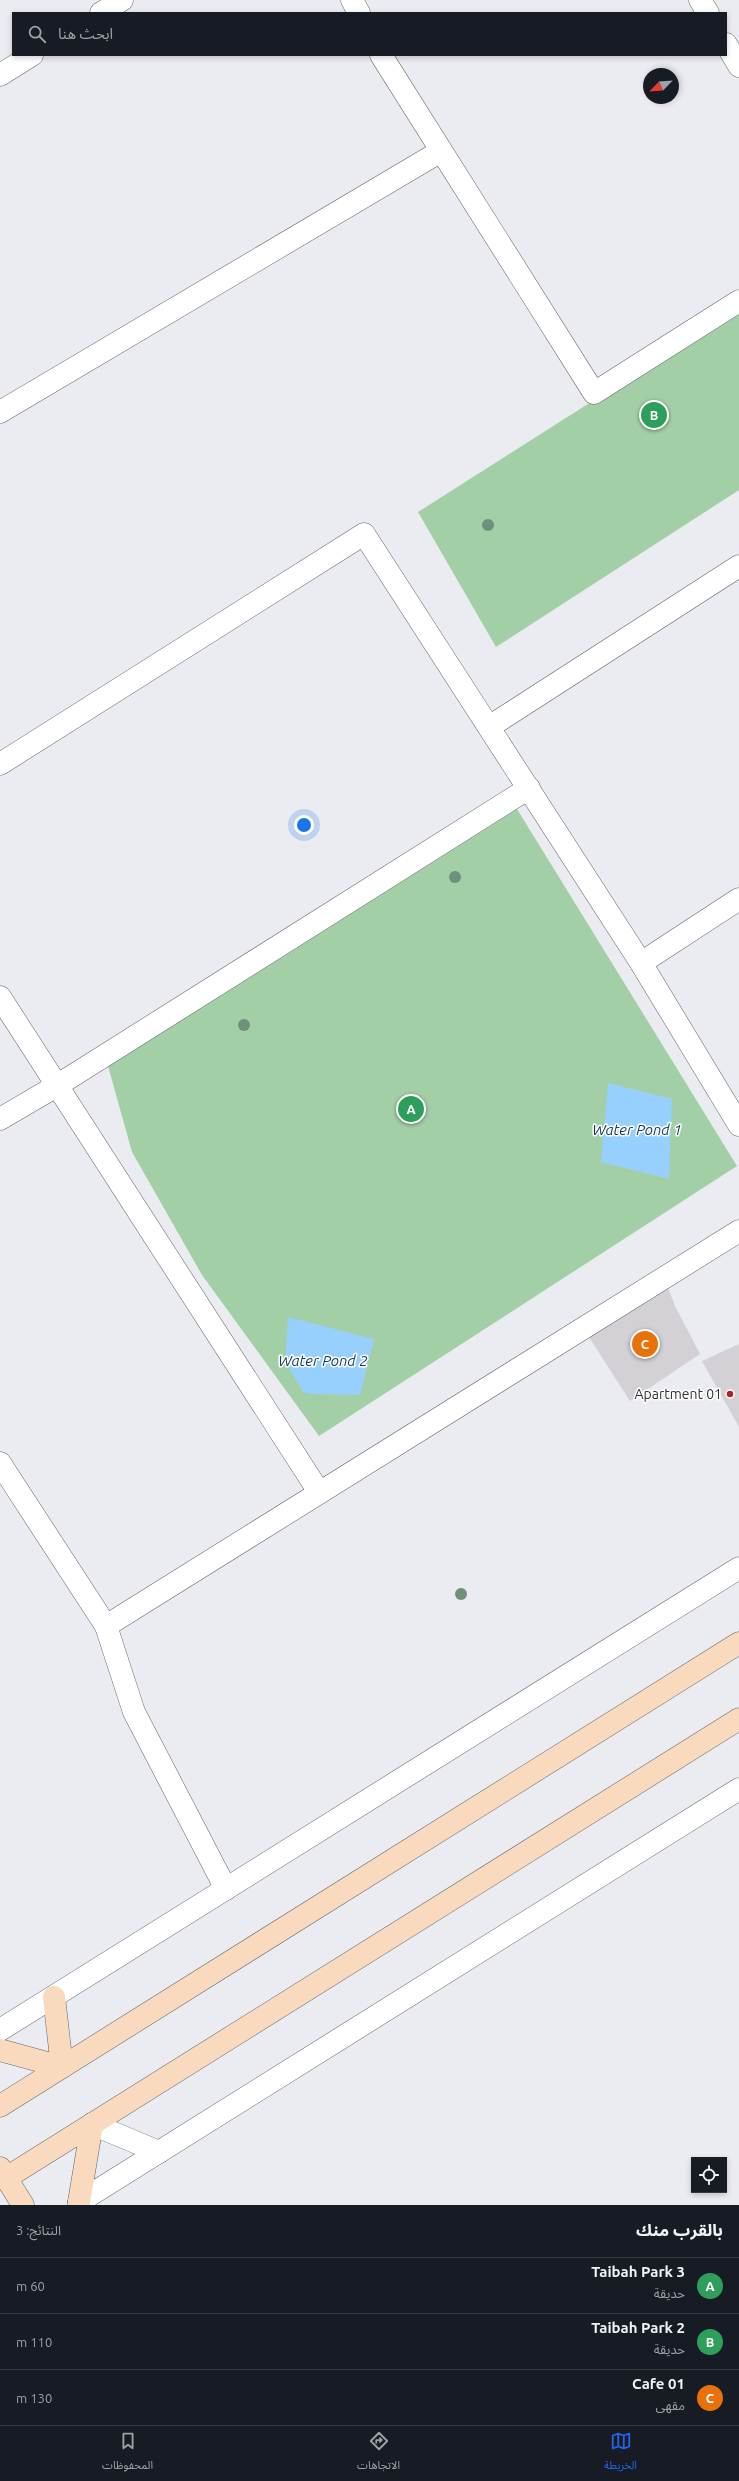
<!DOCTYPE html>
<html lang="ar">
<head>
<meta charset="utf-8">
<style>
  :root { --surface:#171b24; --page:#242831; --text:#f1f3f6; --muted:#9ea1a6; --line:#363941; --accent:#2563eb }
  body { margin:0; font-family:Ubuntu,"Noto Sans Arabic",sans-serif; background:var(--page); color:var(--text); direction:rtl }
  .controls { position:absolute; right:12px; bottom:12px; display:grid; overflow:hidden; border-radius:0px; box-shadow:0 2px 6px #0003 }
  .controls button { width:36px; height:36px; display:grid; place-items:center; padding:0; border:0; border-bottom:1px solid var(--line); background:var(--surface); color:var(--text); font:20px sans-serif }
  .compass { position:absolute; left:643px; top:68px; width:36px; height:36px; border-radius:50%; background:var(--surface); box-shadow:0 2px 6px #0003; rotate:245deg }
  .you { position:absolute; left:304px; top:825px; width:14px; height:14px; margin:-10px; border:3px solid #fff; border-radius:50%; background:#1a73e8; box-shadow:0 0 0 6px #1a73e833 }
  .badge { display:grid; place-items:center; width:26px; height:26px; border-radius:50%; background:var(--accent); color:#fff; font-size:13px; font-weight:700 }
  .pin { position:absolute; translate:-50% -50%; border:2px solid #fff; box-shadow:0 1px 4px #0006 }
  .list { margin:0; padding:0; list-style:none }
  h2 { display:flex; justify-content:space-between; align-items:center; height:52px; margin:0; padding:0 16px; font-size:17px }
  h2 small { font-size:13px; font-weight:400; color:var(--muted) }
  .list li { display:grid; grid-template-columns:26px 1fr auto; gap:12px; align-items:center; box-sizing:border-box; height:56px; padding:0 16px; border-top:1px solid var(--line) }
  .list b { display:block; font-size:15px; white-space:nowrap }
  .list p { margin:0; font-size:13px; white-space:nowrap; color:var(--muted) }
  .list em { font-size:13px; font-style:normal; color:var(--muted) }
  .icon { flex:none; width:22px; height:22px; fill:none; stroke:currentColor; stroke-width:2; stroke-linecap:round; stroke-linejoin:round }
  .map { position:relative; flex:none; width:739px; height:2205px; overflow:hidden; direction:ltr }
  .search { position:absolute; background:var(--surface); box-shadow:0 2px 6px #0003; left:12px; right:12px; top:12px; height:44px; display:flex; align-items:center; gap:10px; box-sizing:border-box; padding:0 14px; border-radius:0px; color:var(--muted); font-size:15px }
  .sheet { height:220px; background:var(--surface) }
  nav { display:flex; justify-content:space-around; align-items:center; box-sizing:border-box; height:56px; border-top:1px solid var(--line); background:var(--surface); font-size:11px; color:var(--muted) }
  nav a { display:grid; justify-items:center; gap:2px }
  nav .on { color:var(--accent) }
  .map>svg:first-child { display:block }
</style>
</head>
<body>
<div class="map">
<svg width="739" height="2205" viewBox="0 0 739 2205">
  <rect width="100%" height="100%" fill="#eaecf1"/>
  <g fill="#a3cfa7">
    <path d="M 739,308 L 739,490 L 496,647 L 418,512 Z"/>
    <path d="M 517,809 L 737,1166 L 319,1436 L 202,1275 L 132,1152 L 108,1066 Z"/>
  </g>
  <g fill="#97d0fc">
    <path d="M 608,1083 L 672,1099 L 669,1179 L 601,1162 Z"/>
    <path d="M 288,1317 L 374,1339 L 360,1395 L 312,1394 L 303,1392 L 285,1362 Z"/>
  </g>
  <g fill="#d3d1d5">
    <path d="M 667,1285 L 675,1306 L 700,1354 L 630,1401 L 587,1334 Z"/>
    <path d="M 739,1344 L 739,1427 L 702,1361 Z"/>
  </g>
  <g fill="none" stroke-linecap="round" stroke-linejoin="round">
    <g stroke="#64666a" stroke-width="23">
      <g id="street">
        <path d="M 352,0 L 359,13"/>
        <path d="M 700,0 L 708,13"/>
        <path d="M 101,13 L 122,0"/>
        <path d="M 726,44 L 739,66"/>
        <path d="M 381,55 L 594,393 L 739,301"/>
        <path d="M 0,75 L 32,55"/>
        <path d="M 0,412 L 441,151"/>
        <path d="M 489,727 L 739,566"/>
        <path d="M 0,764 L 364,534 L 641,963 L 739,1125"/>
        <path d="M 641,963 L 739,899"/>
        <path d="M 0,997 L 319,1492"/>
        <path d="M 0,1119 L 58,1085 L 529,788"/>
        <path d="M 0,1463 L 106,1626"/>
        <path d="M 226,1889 L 134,1712 L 106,1626 L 739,1231"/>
        <path d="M 0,2030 L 739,1568"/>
        <path d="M 92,2124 L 159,2152"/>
        <path d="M 81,2205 L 79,2202 L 739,1789"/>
      </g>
    </g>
    <g stroke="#64666a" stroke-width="23">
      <g id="secondary">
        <path d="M 0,2050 L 62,2067 L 54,1997"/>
        <path d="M 0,2106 L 739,1643"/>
        <path d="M 0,2168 L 23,2205"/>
        <path d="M 0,2177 L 6,2178 L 739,1719"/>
        <path d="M 79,2202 L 92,2124"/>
      </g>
    </g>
    <use href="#street" stroke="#fff" stroke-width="22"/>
    <use href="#secondary" stroke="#fadabf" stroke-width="22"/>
  </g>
  <g fill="#6f907b">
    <circle cx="488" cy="525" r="6"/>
    <circle cx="455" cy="877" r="6"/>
    <circle cx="244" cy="1025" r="6"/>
    <circle cx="461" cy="1594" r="6"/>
  </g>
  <circle fill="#b11f27" stroke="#fff" stroke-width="1.5" cx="730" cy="1394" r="4"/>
  <g text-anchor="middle" stroke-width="3" stroke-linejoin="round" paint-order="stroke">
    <g font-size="14" fill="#303133" stroke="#fff" text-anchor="end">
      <text x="722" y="1399">Apartment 01</text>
    </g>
    <g font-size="15" font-style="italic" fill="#113c59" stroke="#fff">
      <text x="637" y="1135">Water Pond 1</text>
      <text x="323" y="1366">Water Pond 2</text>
    </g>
  </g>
</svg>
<div class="controls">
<button><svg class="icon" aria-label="locate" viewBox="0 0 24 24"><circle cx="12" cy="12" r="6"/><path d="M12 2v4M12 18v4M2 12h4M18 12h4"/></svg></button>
</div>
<svg class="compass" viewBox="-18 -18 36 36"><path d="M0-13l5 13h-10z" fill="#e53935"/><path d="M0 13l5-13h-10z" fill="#9ea1a6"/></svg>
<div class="you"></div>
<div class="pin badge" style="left:411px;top:1109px;background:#2e9e5b">A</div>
<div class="pin badge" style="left:654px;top:415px;background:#2e9e5b">B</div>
<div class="pin badge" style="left:645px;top:1344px;background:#e8710a">C</div>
<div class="search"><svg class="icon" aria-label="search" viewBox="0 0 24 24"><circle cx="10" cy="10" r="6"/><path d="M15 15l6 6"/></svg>ابحث هنا</div>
</div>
<section class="sheet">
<h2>بالقرب منك<small>النتائج: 3</small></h2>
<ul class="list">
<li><span class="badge" style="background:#2e9e5b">A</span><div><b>Taibah Park 3</b><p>حديقة</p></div><em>60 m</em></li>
<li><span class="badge" style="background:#2e9e5b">B</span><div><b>Taibah Park 2</b><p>حديقة</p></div><em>110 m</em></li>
<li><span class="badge" style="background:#e8710a">C</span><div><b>Cafe 01</b><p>مقهى</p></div><em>130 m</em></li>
</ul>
</section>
<nav>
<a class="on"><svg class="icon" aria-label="map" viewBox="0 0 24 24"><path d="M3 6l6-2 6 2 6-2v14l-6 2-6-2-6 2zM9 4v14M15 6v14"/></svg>الخريطة</a>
<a><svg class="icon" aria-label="directions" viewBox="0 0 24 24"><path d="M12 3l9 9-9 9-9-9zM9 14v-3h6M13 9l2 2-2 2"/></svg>الاتجاهات</a>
<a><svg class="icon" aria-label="saved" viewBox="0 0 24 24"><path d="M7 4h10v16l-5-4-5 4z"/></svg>المحفوظات</a>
</nav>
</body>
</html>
